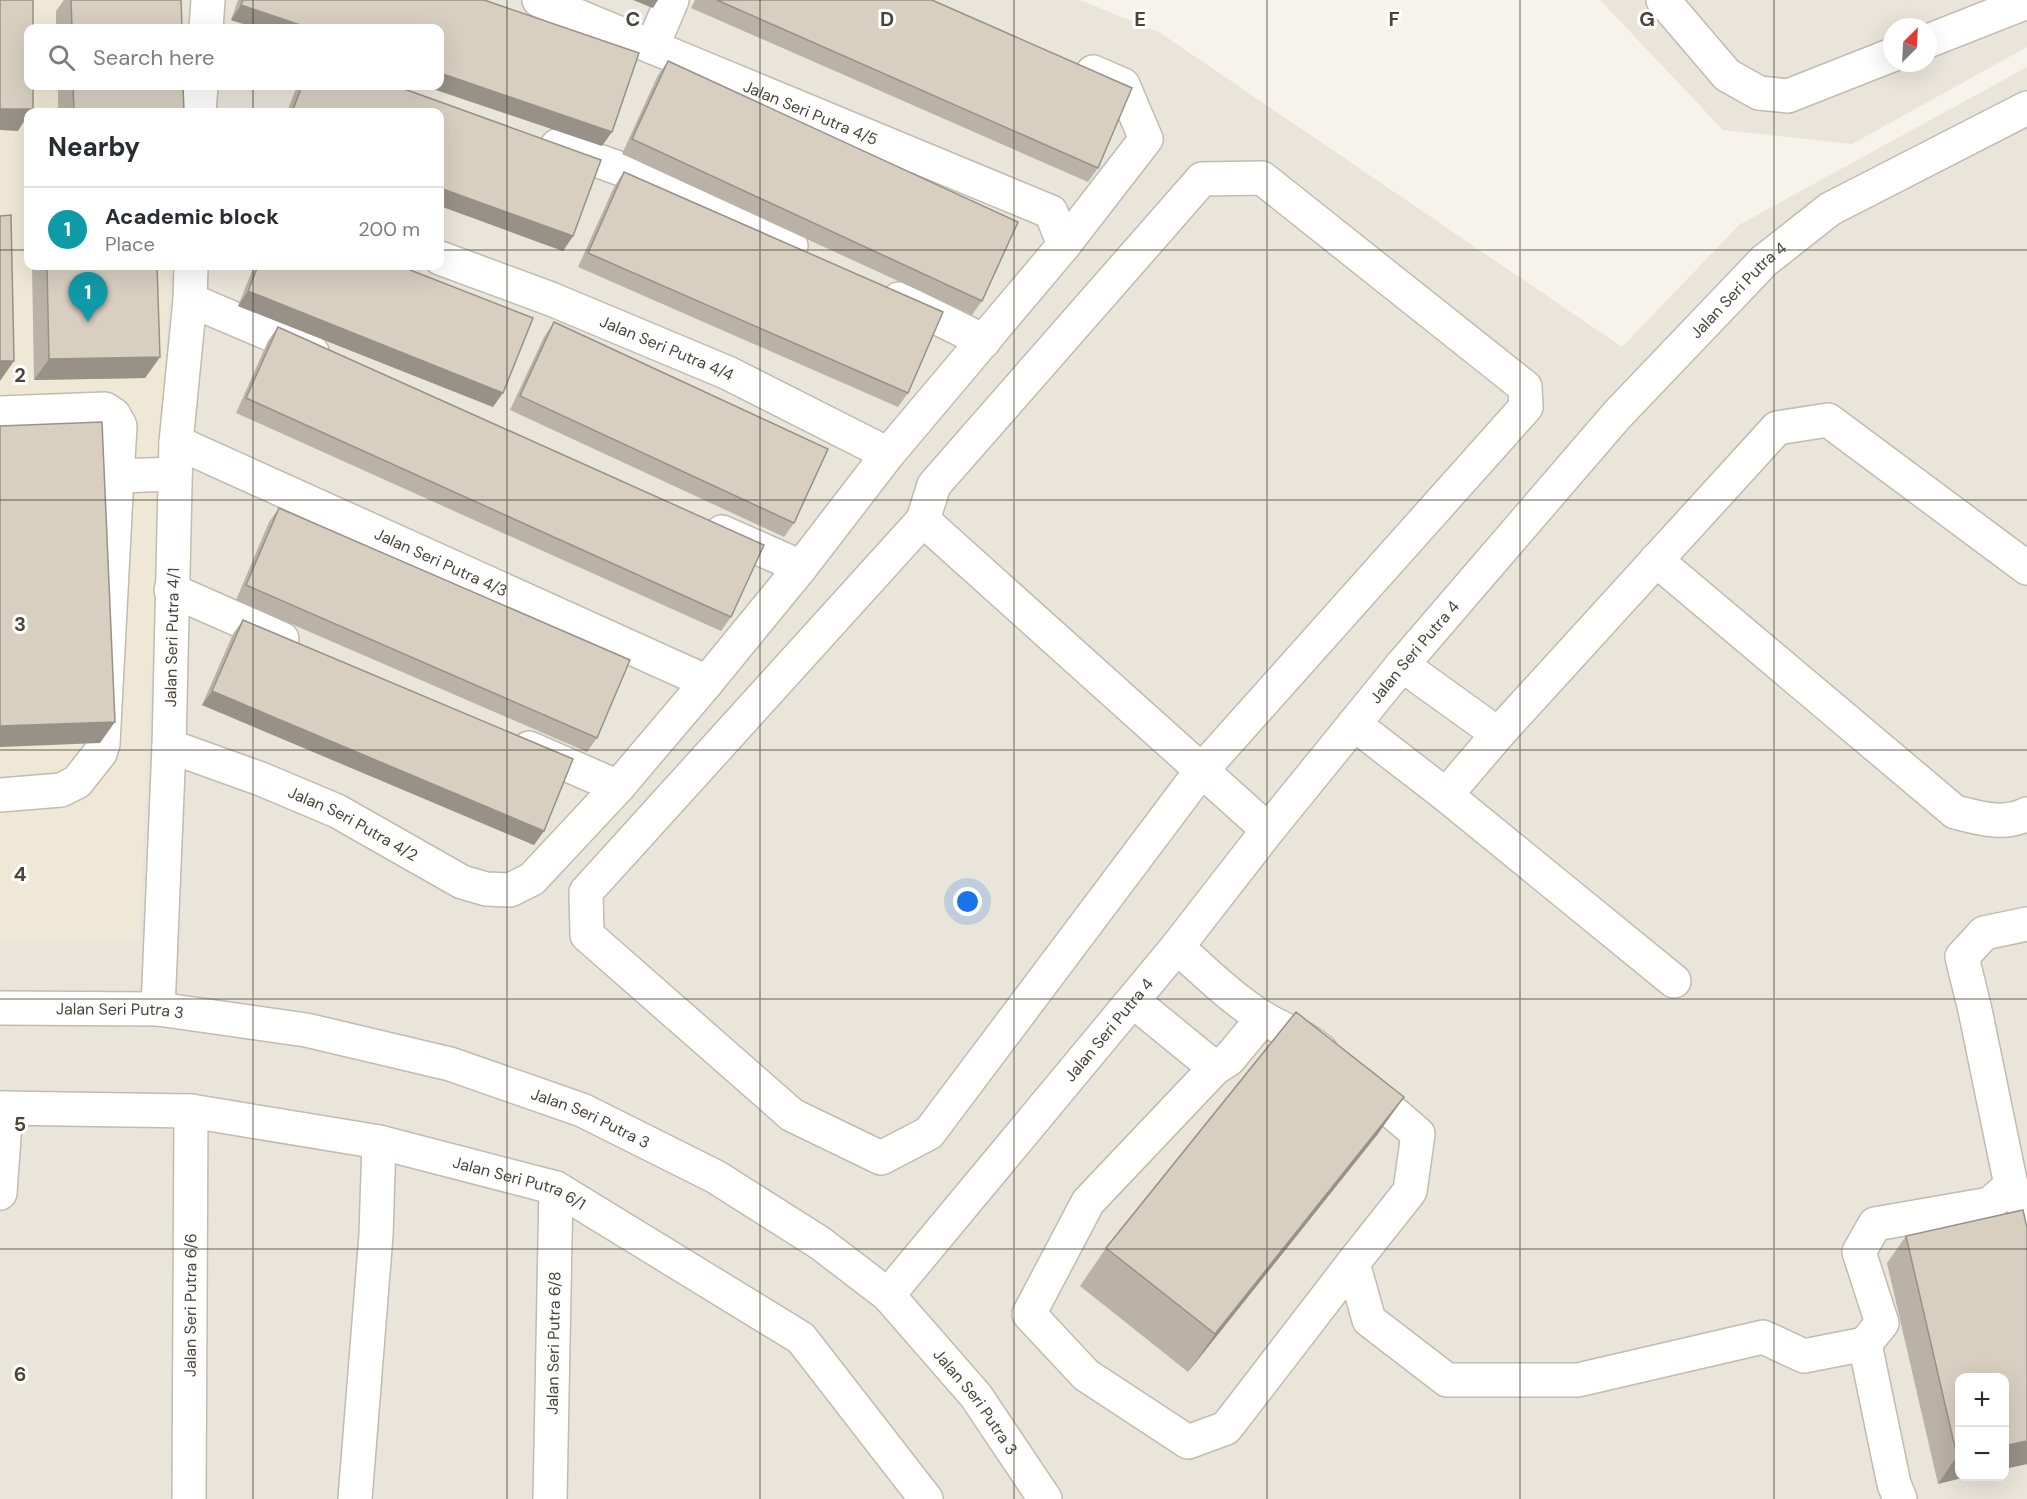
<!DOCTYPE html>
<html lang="en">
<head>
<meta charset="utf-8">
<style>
  :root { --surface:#fff; --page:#f7f7f7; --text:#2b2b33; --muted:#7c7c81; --line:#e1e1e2; --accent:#fc3f1d }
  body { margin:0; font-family:"DM Sans",sans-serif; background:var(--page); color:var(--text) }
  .controls { position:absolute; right:18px; bottom:18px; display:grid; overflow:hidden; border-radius:12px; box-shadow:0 6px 24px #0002 }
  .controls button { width:54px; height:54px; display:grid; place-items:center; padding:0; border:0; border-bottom:2px solid var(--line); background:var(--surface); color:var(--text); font:30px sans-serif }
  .compass { position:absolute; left:1883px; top:18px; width:54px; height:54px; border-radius:50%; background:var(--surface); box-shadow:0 6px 24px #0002; rotate:24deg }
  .you { position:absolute; left:968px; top:902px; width:21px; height:21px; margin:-15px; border:4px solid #fff; border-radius:50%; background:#1a73e8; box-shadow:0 0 0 9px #1a73e833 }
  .badge { display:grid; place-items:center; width:39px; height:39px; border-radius:50%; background:var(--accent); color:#fff; font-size:20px; font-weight:700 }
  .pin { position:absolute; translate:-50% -50px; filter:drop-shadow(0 2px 3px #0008) }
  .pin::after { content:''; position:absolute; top:32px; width:21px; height:18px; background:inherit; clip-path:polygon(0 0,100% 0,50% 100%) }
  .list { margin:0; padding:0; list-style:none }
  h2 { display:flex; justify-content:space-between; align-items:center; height:78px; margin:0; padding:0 24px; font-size:26px }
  h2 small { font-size:20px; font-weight:400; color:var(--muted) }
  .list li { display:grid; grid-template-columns:39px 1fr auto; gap:18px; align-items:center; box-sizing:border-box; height:84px; padding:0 24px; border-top:2px solid var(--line) }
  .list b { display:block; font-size:22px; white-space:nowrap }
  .list p { margin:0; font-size:20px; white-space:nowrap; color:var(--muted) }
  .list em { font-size:20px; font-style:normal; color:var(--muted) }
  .icon { flex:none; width:33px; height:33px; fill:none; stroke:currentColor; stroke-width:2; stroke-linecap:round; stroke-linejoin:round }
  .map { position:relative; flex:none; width:2027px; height:1499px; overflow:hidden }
  .search { position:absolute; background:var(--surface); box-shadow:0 6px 24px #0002; left:24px; top:24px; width:420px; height:66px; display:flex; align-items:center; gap:15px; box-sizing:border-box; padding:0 21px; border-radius:12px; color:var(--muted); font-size:22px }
  .panel { position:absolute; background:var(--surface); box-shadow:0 6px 24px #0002; left:24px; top:108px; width:420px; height:162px; border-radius:12px }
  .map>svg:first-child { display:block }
</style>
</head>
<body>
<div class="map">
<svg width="2027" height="1499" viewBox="0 0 2027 1499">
  <rect width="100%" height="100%" fill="#f6f3ec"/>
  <g fill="#eae5da" fill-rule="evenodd">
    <path d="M 0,0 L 1080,0 L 1159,32 L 1622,347 L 1739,225 L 2027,67 L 2027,1499 L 0,1499 ZM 28,28 L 440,28 L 440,86 L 28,86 ZM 28,112 L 440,112 L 440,266 L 28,266 ZM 1960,1378 L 2004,1378 L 2004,1476 L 1960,1476 Z"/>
    <path d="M 1600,0 L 2027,0 L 2027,47 L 1852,144 L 1723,130 ZM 1892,27 L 1928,27 L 1928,63 L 1892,63 Z"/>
  </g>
  <path fill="#efe8d6" d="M 0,0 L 158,0 L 179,28 L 28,28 L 28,86 L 177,86 L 177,112 L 28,112 L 28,266 L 170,266 L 139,941 L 0,941 Z"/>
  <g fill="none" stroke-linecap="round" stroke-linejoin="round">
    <g stroke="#c2bbae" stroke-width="36">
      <g id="minor">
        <path id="s1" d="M 539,0 L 1051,212 L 1064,245"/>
        <path d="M 1663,0 L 1727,75 L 1759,93 L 1788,96 L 1892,55"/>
        <path d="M 206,28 L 208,0"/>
        <path d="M 1928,41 L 2027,2"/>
        <path d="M 652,47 L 672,0"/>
        <path d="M 199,112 L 201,86"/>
        <path d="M 557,146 L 621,169 L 791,246"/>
        <path d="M 1262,178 L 1525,387 L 1526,407 L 1201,771 L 929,1133 L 881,1158 L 792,1115 L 587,935 L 586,892 L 923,520 L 934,485 L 1202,179 Z"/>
        <path id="s2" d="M 440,258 L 551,299 L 728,373 L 888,454"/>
        <path d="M 899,299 L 984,341"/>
        <path d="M 190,300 L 312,352"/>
        <path d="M 0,413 L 105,409 L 114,415 L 120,426 L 117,476"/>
        <path id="s3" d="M 176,442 L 707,682"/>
        <path d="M 923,520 L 1268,830"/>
        <path d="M 722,532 L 801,567"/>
        <path d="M 1656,560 L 1955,812 C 1979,818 2004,826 2027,814"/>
        <path d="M 171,590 L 282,639"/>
        <path d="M 1402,665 L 1498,734"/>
        <path d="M 1354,724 L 1446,795 L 1674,981"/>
        <path id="s4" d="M 169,746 L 261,779 L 337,811 L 462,882 L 486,889 L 510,890 L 532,879 L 618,787 L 707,682 L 801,567 L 888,454 L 1064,245 L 1146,139 L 1123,85 L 1093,72"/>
        <path d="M 529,748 L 618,787"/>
        <path d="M 0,795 L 61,790 L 77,782 L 100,753 L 103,744 L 117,476 L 175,474"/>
        <path d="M 1446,795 L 1498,734 L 1777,428 L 1828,420 L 2027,568"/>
        <path d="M 1177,947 C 1204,971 1230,997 1260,1016 C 1279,1029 1303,1035 1321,1051"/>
        <path d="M 1133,1001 L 1215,1068"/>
        <path id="s5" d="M 0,1008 L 158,1009 L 306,1030 L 450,1064 L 582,1110 L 716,1177 L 820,1243 L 888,1295 L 976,1396 L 1045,1499"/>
        <path id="s6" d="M 158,1009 L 169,746 L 176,442 L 190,300 L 191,266"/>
        <path d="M 1263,1018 L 1229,1059 L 1215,1068 L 1088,1202 L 1029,1314 L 1086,1375 L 1188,1442 L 1226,1428 L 1353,1263"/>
        <path d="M 1360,1084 L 1418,1134 L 1410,1191 L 1353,1263 L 1369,1320 L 1447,1380 L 1578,1380 L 1763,1337 L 1804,1356 L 1865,1344 L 1882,1323 L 1859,1252 L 1875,1224 L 1990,1204 L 2011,1185 L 1975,1010 L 1962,957 L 1984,933 L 2027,924"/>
        <path id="s7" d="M 0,1108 L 191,1111 L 379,1142 L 556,1188 L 801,1338 L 926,1499"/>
        <path d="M 2011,1185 L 2027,1212"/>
        <path d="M 0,1193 L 6,1108"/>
        <path id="s8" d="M 888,1295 L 1177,947 L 1268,830 L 1402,665 L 1617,415 L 1764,261 L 1830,209 L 2027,108"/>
        <path d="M 1865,1344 L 1894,1484 L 1900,1499"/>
        <path id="s9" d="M 189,1499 L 191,1111"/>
        <path d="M 355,1499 L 376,1235 L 379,1142"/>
        <path id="s10" d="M 550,1499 L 556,1188"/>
      </g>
    </g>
    <use href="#minor" stroke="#fff" stroke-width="33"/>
  </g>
  <g fill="#bab2a6">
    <path d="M 64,0 L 181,0 L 182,28 L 56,28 L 56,11 Z"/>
    <path d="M 238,0 L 484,0 L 602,146 L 231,20 Z"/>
    <path d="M 695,0 L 932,0 L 1098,168 L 1088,182 L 691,8 Z"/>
    <path d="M 668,61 L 982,301 L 972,315 L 622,154 L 658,75 Z"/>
    <path d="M 58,86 L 183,86 L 184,112 L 58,112 Z"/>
    <path d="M 297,86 L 396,86 L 601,160 L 573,236 L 563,251 L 440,206 L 440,112 L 287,112 Z"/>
    <path d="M 624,172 L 908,393 L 898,407 L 578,267 L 614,187 Z"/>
    <path d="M 32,266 L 157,266 L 160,357 L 145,378 L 34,380 Z"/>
    <path d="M 254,266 L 400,266 L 493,407 L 238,306 Z"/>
    <path d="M 554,322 L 794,523 L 784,537 L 510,410 L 544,337 Z"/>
    <path d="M 278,327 L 731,617 L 721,631 L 236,413 L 268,341 Z"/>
    <path d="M 279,508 L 597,738 L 587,752 L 236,600 L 269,522 Z"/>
    <path d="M 243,620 L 544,831 L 534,845 L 202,705 L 233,634 Z"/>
    <path d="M 1404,1097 L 1377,1135 L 1188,1372 L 1080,1286 L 1106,1248 Z"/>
    <path d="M 2027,1228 L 2027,1464 L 2004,1469 L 2004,1377 L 1959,1476 L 1938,1484 L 1887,1263 L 1906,1236 Z"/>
  </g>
  <g fill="#979187">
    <path d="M 633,0 L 658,0 L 653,8 Z"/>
    <path d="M 241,5 L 309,28 L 257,28 L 231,20 Z"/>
    <path d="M 440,73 L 612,132 L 602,146 L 424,86 L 440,86 Z"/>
    <path d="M 0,109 L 33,109 L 30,112 L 28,112 L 28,115 L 18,131 L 0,130 Z"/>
    <path d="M 440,188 L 573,236 L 563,251 L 440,206 Z"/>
    <path d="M 248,291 L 503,393 L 493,407 L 238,306 Z"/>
    <path d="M 160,357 L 145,378 L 34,380 L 49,359 Z"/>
    <path d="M 0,361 L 14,361 L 0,381 Z"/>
    <path d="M 212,691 L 544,831 L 534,845 L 202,705 Z"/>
    <path d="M 115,722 L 100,743 L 0,747 L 0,726 Z"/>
    <path d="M 1404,1097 L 1377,1135 L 1188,1372 L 1215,1334 Z"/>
    <path d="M 2027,1441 L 2027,1464 L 2004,1469 L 2004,1446 Z"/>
    <path d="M 1957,1456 L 1959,1456 L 1959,1476 L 1970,1476 L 1938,1484 Z"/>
  </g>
  <g fill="#d8cfc1" stroke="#979187" stroke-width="1.5">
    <path d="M 0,0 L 33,0 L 33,28 L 28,28 L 28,86 L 33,86 L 33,109 L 0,109 Z"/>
    <path d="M 71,0 L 181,0 L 182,28 L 72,28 Z"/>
    <path d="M 243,0 L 484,0 L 639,53 L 612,132 L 440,73 L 440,28 L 309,28 L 241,5 Z"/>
    <path d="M 717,0 L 932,0 L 1132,88 L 1098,168 Z"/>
    <path d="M 668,61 L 1018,222 L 982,301 L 632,139 Z"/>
    <path d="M 73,86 L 183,86 L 184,112 L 74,112 Z"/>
    <path d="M 302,86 L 396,86 L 601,160 L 573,236 L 440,188 L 440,112 L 292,112 Z"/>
    <path d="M 624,172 L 943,312 L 908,393 L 588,253 Z"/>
    <path d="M 11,215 L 14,361 L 0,361 L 0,216 Z"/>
    <path d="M 47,266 L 157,266 L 160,357 L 49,359 Z"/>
    <path d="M 258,266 L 400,266 L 533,318 L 503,393 L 248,291 Z"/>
    <path d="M 554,322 L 828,449 L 794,523 L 520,396 Z"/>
    <path d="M 278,327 L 764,545 L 731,617 L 246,398 Z"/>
    <path d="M 102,422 L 115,722 L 0,726 L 0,426 Z"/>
    <path d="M 279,508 L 630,660 L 597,738 L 246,585 Z"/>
    <path d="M 243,620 L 573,759 L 544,831 L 212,691 Z"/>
    <path d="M 1296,1012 L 1404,1097 L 1215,1334 L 1106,1248 Z"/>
    <path d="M 2023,1210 L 2027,1228 L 2027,1441 L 2004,1446 L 2004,1377 L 1959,1377 L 1959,1456 L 1957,1456 L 1906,1236 Z"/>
  </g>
  <path fill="none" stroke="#4b4439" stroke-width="1.5" stroke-opacity="0.55" d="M 253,0 L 253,28M 507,0 L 507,1499M 760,0 L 760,1499M 1014,0 L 1014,1499M 1267,0 L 1267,1499M 1520,0 L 1520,1499M 1774,0 L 1774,1499M 253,86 L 253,112M 0,250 L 28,250M 440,250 L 2027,250M 253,266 L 253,1499M 0,500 L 2027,500M 0,750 L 2027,750M 0,999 L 2027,999M 0,1249 L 2027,1249"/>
  <g text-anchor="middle" stroke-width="6" stroke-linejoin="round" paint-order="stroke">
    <g font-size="16" fill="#4b4439" stroke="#fff">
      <text dy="6" stroke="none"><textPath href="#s1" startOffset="294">Jalan Seri Putra 4/5</textPath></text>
      <text dy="6" stroke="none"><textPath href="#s8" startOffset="1317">Jalan Seri Putra 4</textPath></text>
      <text dy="6" stroke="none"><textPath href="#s2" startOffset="244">Jalan Seri Putra 4/4</textPath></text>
      <text dy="6" stroke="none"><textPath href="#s3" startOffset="291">Jalan Seri Putra 4/3</textPath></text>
      <text dy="6" stroke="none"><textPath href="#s6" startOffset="372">Jalan Seri Putra 4/1</textPath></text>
      <text dy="6" stroke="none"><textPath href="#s8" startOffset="831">Jalan Seri Putra 4</textPath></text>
      <text dy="6" stroke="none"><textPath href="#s4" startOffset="200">Jalan Seri Putra 4/2</textPath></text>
      <text dy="6" stroke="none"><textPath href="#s5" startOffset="120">Jalan Seri Putra 3</textPath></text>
      <text dy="6" stroke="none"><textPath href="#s8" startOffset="345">Jalan Seri Putra 4</textPath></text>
      <text dy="6" stroke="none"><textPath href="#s5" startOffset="606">Jalan Seri Putra 3</textPath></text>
      <text dy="6" stroke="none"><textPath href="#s7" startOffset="528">Jalan Seri Putra 6/1</textPath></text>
      <text dy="6" stroke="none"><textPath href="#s9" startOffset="194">Jalan Seri Putra 6/6</textPath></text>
      <text dy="6" stroke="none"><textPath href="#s10" startOffset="156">Jalan Seri Putra 6/8</textPath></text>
      <text dy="6" stroke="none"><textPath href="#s5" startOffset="1092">Jalan Seri Putra 3</textPath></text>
    </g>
  </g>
  <g font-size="20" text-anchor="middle" font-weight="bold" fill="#4b4439" stroke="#fff" stroke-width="6" stroke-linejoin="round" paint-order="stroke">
    <text x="633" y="26">C</text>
    <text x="887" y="26">D</text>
    <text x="1140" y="26">E</text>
    <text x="1394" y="26">F</text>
    <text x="1647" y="26">G</text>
    <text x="20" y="382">2</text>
    <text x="20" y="631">3</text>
    <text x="20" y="881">4</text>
    <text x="20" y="1131">5</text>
    <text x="20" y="1381">6</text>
  </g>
</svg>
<div class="controls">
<button>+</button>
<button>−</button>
</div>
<svg class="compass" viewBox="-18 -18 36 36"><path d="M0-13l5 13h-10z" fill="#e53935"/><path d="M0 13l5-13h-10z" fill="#7c7c81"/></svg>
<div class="you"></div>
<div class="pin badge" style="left:88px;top:322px;background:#0f9aa8">1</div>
<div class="search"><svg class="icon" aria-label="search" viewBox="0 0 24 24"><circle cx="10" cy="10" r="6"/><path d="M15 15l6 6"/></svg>Search here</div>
<section class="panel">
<h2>Nearby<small></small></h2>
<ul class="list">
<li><span class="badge" style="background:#0f9aa8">1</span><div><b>Academic block</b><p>Place</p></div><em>200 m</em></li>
</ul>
</section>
</div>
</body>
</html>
